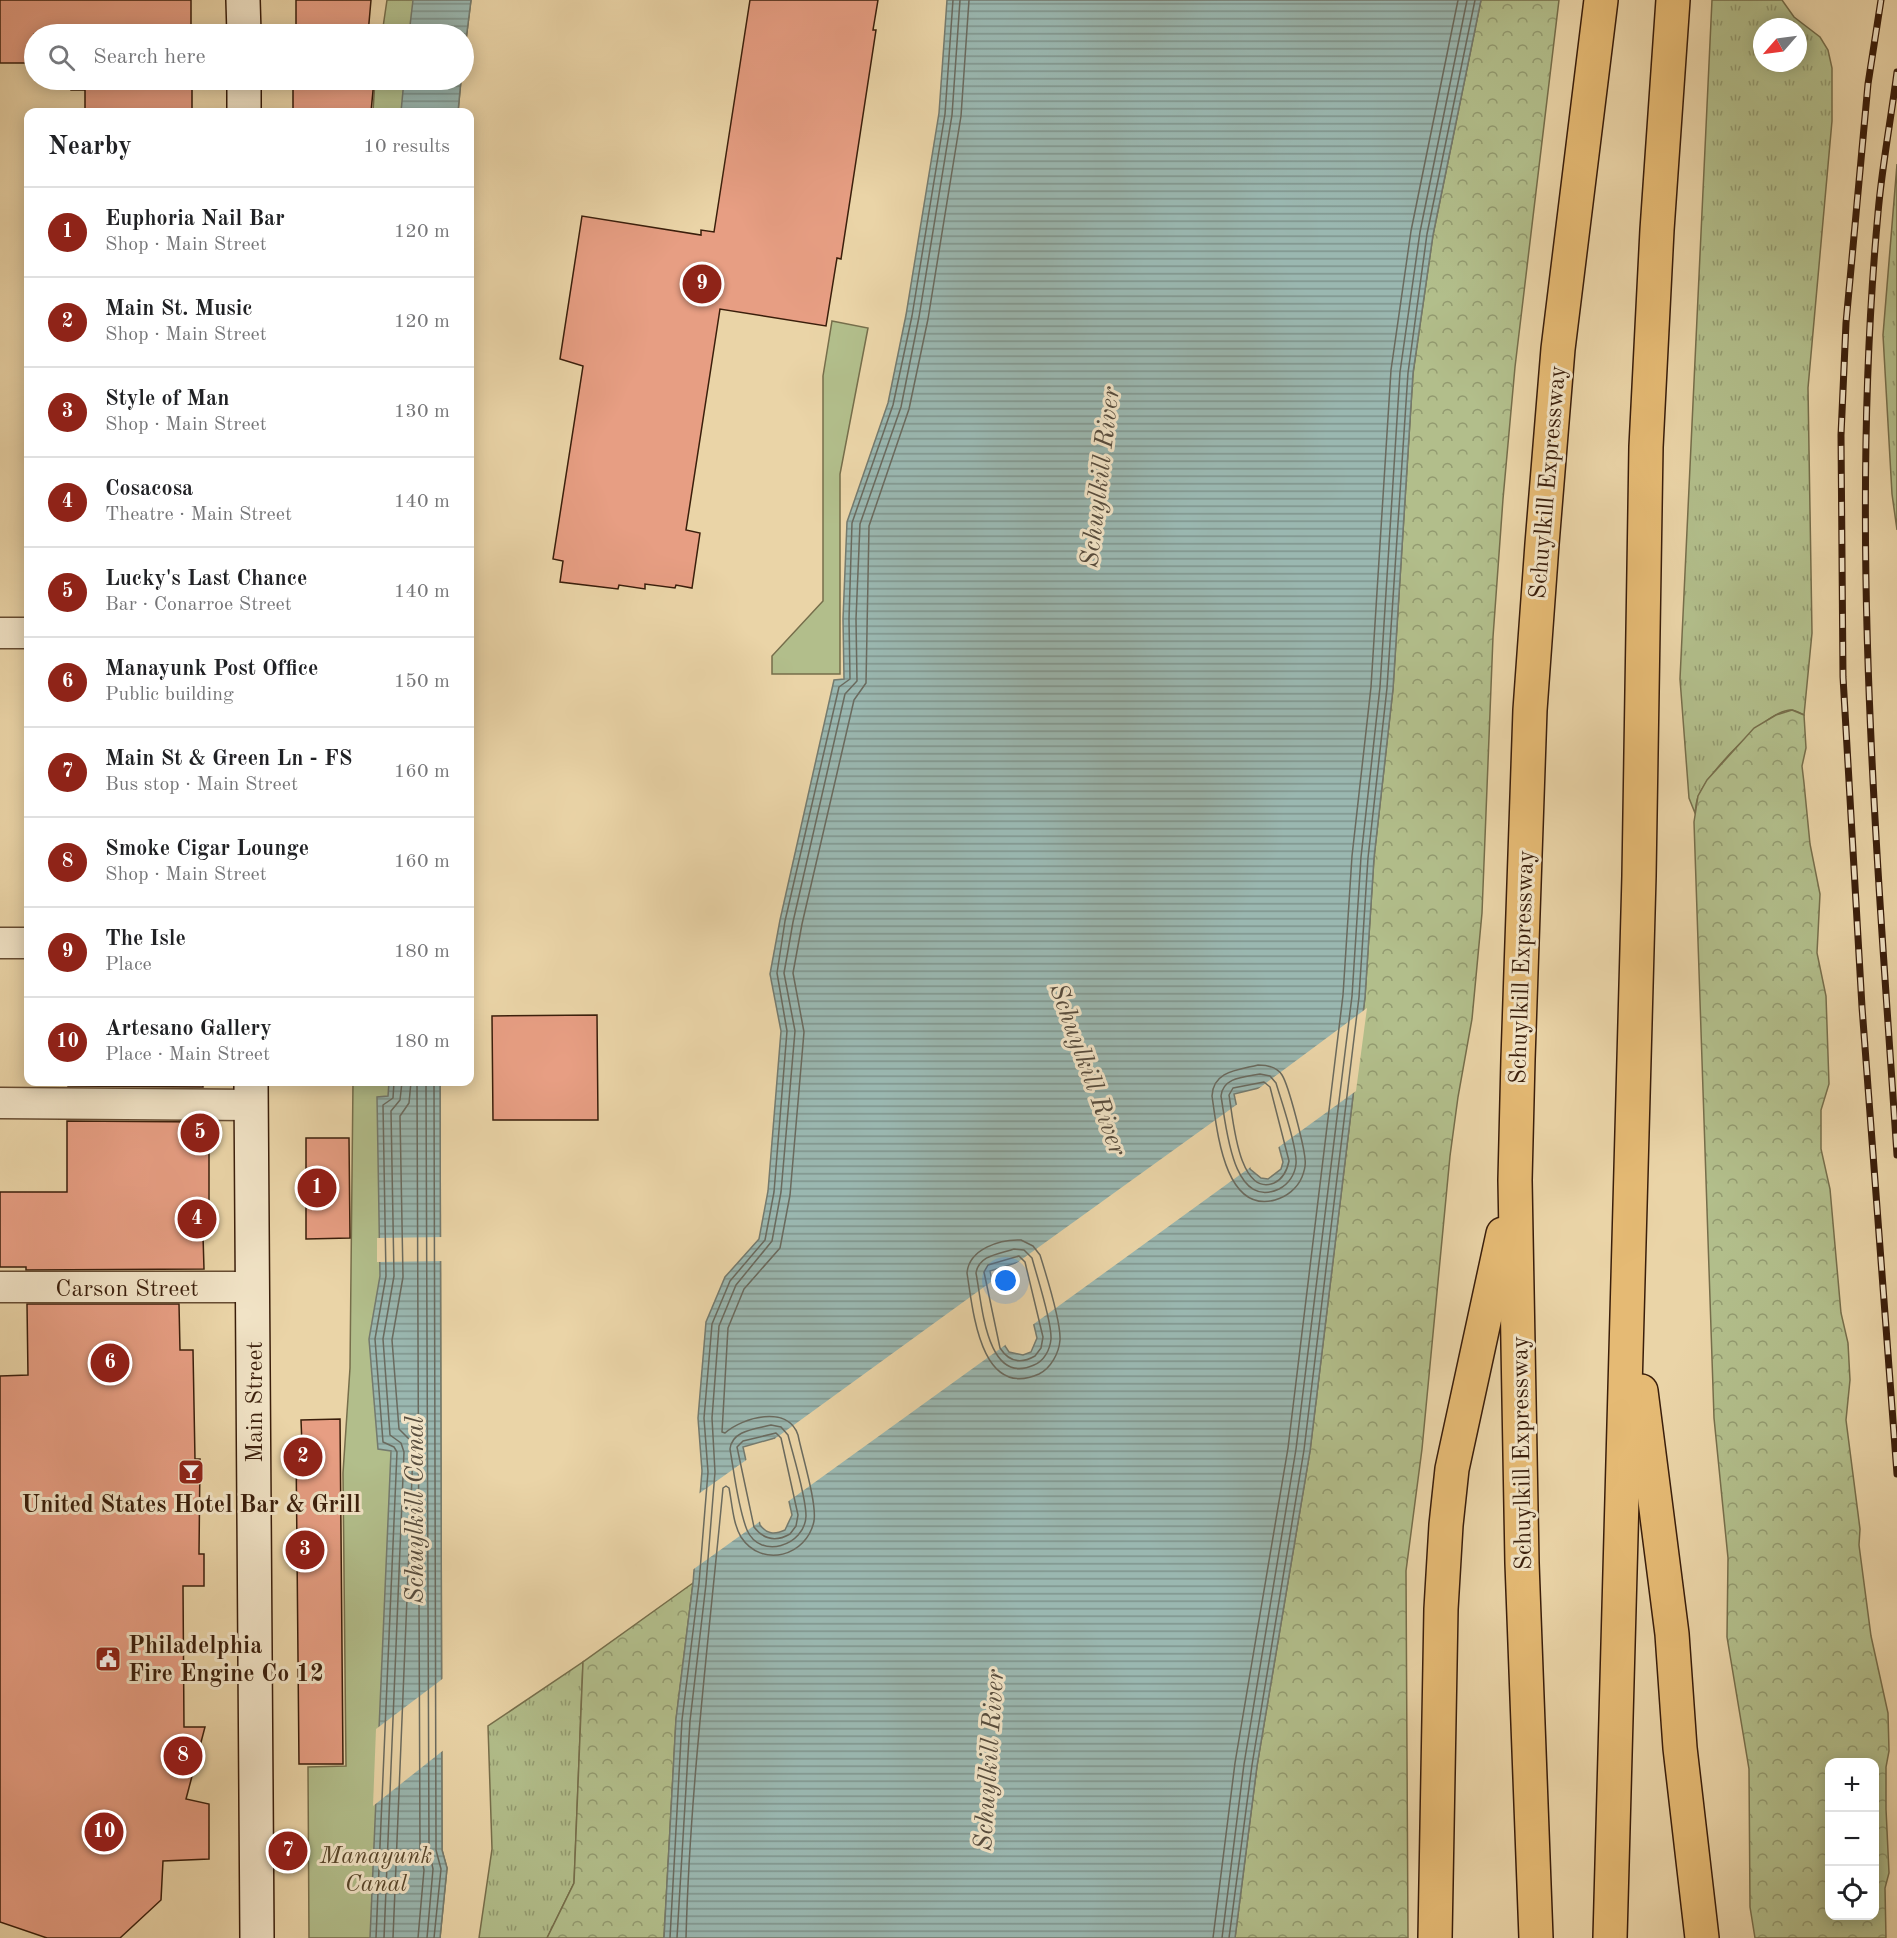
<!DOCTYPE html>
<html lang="en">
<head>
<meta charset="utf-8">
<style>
  :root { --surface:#fff; --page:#f6f6f6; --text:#202124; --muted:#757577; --line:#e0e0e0; --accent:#8f2418 }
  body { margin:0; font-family:"Old Standard TT",serif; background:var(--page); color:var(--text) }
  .controls { position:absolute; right:18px; bottom:18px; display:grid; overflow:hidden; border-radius:12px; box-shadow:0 3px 15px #0003 }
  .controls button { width:54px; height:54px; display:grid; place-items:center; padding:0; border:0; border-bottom:2px solid var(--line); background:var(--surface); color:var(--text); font:30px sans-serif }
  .compass { position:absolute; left:1753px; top:18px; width:54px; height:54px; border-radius:50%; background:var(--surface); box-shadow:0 3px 15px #0003; rotate:242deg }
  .you { position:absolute; left:1006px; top:1281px; width:21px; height:21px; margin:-15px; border:4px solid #fff; border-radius:50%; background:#1a73e8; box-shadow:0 0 0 9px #1a73e833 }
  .badge { display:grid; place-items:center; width:39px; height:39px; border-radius:50%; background:var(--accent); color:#fff; font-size:20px; font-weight:700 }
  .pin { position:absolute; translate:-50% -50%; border:3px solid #fff; box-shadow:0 2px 6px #0006 }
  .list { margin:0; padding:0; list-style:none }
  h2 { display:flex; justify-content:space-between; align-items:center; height:78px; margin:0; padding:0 24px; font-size:26px }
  h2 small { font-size:20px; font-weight:400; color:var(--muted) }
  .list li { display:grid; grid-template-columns:39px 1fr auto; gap:18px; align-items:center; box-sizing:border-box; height:90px; padding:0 24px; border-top:2px solid var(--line) }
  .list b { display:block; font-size:22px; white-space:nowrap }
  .list p { margin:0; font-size:20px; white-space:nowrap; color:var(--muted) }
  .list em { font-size:20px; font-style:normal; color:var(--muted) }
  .icon { flex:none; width:33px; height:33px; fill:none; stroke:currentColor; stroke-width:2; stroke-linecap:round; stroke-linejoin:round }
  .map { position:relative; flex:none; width:1897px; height:1938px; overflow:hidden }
  .search { position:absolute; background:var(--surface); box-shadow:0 3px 15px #0003; left:24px; top:24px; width:450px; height:66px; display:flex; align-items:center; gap:15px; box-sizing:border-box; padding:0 21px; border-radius:33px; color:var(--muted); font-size:22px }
  .panel { position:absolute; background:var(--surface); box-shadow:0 3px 15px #0003; left:24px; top:108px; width:450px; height:978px; border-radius:12px }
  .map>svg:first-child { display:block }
</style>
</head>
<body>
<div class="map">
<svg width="1897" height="1938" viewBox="0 0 1897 1938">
  <defs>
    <pattern id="grass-tufts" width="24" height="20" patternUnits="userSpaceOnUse" patternTransform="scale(1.5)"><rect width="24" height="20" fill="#b2be8b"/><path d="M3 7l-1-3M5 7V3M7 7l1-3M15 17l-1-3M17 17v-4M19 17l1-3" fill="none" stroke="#929a70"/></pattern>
    <pattern id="forest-crowns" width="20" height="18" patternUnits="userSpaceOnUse" patternTransform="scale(1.5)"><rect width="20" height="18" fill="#b2be8b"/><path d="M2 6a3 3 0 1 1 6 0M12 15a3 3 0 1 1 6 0" fill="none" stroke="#929a70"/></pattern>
    <pattern id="water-rules" width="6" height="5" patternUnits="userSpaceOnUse" patternTransform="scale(1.5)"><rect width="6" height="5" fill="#9ab7b0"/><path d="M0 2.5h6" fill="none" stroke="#7f948d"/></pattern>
  </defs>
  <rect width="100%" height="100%" fill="#ead4a7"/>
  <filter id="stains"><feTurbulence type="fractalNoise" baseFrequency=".00333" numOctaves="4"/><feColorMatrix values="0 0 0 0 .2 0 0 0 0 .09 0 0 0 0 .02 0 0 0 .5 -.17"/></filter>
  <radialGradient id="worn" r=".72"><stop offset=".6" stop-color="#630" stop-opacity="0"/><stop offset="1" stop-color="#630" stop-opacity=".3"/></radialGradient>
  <g fill="url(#grass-tufts)" stroke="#766e4b" stroke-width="1.5" fill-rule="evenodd">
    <path d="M 1712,0 L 1782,0 L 1794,17 L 1820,37 L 1828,50 L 1832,68 L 1832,121 L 1808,388 L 1812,633 L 1804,715 C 1800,713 1795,710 1791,710 C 1767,710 1707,774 1699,795 C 1696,800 1696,807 1695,813 L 1689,798 L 1680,679 ZM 1762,27 L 1798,27 L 1798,63 L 1762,63 Z"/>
    <path d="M 1897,164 L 1897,530 L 1892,494 L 1883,335 Z"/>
    <path d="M 583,1662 L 574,1883 L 547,1938 L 479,1938 L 492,1849 L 488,1726 Z"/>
  </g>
  <g fill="url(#forest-crowns)" stroke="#766e4b" stroke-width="1.5" fill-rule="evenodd">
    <path d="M 1481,0 L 1559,0 L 1515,367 L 1503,499 L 1493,637 L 1482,913 L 1472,1019 L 1458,1097 L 1450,1156 L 1422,1449 L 1406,1571 L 1408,1938 L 1235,1938 L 1257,1766 L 1310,1451 L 1365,997 L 1374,858 L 1393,689 L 1413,374 L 1433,235 Z"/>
    <path d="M 1792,710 L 1804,715 L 1806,748 L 1802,766 L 1804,783 L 1810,844 L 1820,894 L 1817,953 L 1826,996 L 1829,1084 L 1821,1110 L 1821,1149 L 1830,1189 L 1841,1313 L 1848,1343 L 1850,1380 L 1846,1420 L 1860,1529 L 1859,1545 L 1871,1636 L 1888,1713 L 1889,1751 L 1886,1767 L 1886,1809 L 1889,1873 L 1885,1888 L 1886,1938 L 1755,1938 L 1750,1907 L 1749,1769 L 1727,1637 L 1728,1558 L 1714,1418 L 1694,822 L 1698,796 L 1707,780 L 1754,728 L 1776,715 ZM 1830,1762 L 1874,1762 L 1874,1916 L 1830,1916 Z"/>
    <path d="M 693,1583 L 676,1720 L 664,1938 L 547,1938 L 574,1883 L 583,1662 Z"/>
  </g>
  <g fill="#b2be8b" stroke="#766e4b" stroke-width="1.5">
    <path d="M 387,0 L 471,0 L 464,56 L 464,34 L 382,34 Z"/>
    <path d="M 375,80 L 461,80 L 458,112 L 373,112 Z"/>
    <path d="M 832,321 L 868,328 L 840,474 L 840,674 L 772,674 L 772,656 L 823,601 L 823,376 Z"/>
    <path d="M 353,1082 L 440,1082 L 442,1850 L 447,1868 L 440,1938 L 309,1938 L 308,1767 L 346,1766 L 343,1473 L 350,1368 Z"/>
  </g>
  <g fill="url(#water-rules)" stroke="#747a6e" stroke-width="1.5" fill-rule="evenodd">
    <path d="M 413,0 L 471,0 L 464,56 L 464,34 L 409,34 Z"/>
    <path d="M 947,0 L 1481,0 L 1433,235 L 1413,373 L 1393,689 L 1374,858 L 1365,997 L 1310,1451 L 1257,1766 L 1235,1938 L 664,1938 L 676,1719 L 693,1583 L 702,1471 L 698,1418 L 706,1322 L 725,1277 L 759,1239 L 768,1191 L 781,1031 L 770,974 L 780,920 L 834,680 L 844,679 L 843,619 L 847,522 L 888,403 L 906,315 L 939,113 ZM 1263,1087 L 1283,1162 L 1281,1169 L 1268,1179 L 1261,1178 L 1250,1169 L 1234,1094 ZM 1019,1262 L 1037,1338 L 1031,1352 L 1023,1355 L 1009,1352 L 1005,1346 L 990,1271 ZM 775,1438 L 792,1515 L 785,1530 C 774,1535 767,1534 760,1525 L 743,1447 Z"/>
    <path d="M 404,80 L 461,80 L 458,112 L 401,112 Z"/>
    <path d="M 389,1082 L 440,1082 L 442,1850 L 447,1868 L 440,1938 L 370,1938 L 391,1451 L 378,1449 L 369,1339 L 380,1276 L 377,1097 L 388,1096 Z"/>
  </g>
  <g fill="#ead4a7">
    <path d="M 1367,1008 L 1356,1091 L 1276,1149 L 1262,1091 L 1254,1092 Z"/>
    <path d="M 1239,1103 L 1252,1166 L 1031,1326 L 1017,1266 L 1011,1267 Z"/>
    <path d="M 445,1237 L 445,1261 L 377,1262 L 377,1238 Z"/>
    <path d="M 995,1279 L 1008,1343 L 786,1503 L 773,1442 L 769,1443 Z"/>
    <path d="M 749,1458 L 762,1520 L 691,1571 L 697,1495 Z"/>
    <path d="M 445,1677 L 445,1749 L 373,1806 L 376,1729 Z"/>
  </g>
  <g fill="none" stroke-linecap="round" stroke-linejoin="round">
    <g stroke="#6a6a5e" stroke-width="1.5">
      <path d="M 1258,1065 C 1268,1065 1277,1067 1282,1075 C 1289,1086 1304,1146 1305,1159 C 1306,1165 1304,1172 1302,1177 C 1297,1189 1286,1197 1275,1200 C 1224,1214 1217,1129 1212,1096 C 1213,1071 1238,1070 1258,1065 Z"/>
      <path d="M 1260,1074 L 1270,1076 L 1276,1083 C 1281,1100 1298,1148 1296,1164 C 1295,1174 1289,1184 1279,1189 C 1232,1211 1226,1124 1221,1096 C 1223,1077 1245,1077 1260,1074 Z"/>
      <path d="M 417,1082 L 420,1850 L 424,1870 L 418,1938"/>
      <path d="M 426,1082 L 429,1850 L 433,1869 L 427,1938"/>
      <path d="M 434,1082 L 436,1850 L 441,1869 L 434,1938"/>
      <path d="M 1264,1082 L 1270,1087 L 1289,1161 C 1287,1171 1283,1179 1274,1183 C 1238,1197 1233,1117 1229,1095 L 1233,1088 Z"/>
      <path d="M 1021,1240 L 1033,1246 L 1040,1255 C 1046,1274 1061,1322 1060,1340 C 1059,1353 1051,1368 1039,1374 C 980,1400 973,1310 967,1273 C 969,1249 1000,1239 1021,1240 Z"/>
      <path d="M 1014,1249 L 1024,1250 L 1032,1258 C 1037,1277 1052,1321 1051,1339 C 1050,1350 1044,1361 1034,1365 C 986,1387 982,1303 976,1273 C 979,1255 999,1254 1014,1249 Z"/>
      <path d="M 1019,1256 L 1025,1262 L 1043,1337 L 1041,1348 L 1035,1356 C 1021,1364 1009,1362 1000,1348 L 984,1272 L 988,1265 Z"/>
      <path d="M 771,1425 L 781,1427 L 788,1435 C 793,1455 806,1496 806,1516 C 805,1546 760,1560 747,1530 C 738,1508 734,1472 730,1449 C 732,1430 756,1429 771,1425 Z"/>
      <path d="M 776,1433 L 781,1438 L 798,1515 L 796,1526 L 790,1534 C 776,1542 764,1540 754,1527 L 737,1447 L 743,1441 Z"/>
      <path d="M 376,1938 L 397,1452 L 394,1447 L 383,1442 L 375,1339 L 386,1276 L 383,1105 L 393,1098 L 394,1082"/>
      <path d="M 384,1938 L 404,1452 L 401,1443 L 390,1435 L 383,1339 L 394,1276 L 391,1111 L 400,1100 L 402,1082"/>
      <path d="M 393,1938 L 413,1452 L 409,1439 L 399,1429 L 392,1340 L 403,1277 L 400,1116 L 409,1103 L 411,1082"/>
      <path d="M 670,1938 L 682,1720 L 699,1583 L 708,1472 L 704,1418 L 712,1324 L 730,1281 L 765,1240 L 774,1192 L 787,1031 L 777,973 L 785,921 L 839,687 L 850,679 L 849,619 L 852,523 L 893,405 L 912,316 L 945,114 L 953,0"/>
      <path d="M 677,1938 L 690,1721 L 706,1584 L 715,1472 L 712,1418 L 719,1326 L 736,1285 L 772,1241 L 781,1192 L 795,1031 L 784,973 L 793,922 L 845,694 L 857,681 L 856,619 L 860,524 L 901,407 L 919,317 L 952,115 L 960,0"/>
      <path d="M 686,1938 C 690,1787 709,1638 723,1488 L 726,1486 L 729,1488 C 732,1503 733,1524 741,1537 C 762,1569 807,1556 814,1521 C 817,1503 802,1455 798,1435 C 788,1405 743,1417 725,1433 L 722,1432 L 728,1328 L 744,1289 L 780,1248 L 790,1195 L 804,1032 L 793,973 L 802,924 L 854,700 L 866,683 L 869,526 L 909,409 L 928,319 L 961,116 L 969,0"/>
      <path d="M 1213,1938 L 1235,1763 L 1288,1448 L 1343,995 L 1352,856 L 1371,687 L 1391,370 L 1411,231 L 1458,0"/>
      <path d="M 1222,1938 L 1244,1764 L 1296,1449 L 1352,996 L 1361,857 L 1380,687 L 1400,372 L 1420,232 L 1467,0"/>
      <path d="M 1229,1938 L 1252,1765 L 1304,1450 L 1359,997 L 1368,858 L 1387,688 L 1408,373 L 1427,234 L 1475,0"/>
    </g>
  </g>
  <g fill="#e79e83" stroke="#3a1e0b" stroke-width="1.5">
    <path d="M 0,0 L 191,0 L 191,34 L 34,34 L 34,63 L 0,63 Z"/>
    <path d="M 296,0 L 371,0 L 368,34 L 296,34 Z"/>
    <path d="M 750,0 L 878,0 L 873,30 L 876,30 L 841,259 L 837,258 L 826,326 L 720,309 L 686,530 L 700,533 L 692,588 L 676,585 L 675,588 L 645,584 L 645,589 L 619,585 L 618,589 L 560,582 L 563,561 L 553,559 L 583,366 L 560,359 L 582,216 L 701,235 L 701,230 L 714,232 Z"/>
    <path d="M 59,80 L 192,80 L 192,112 L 85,112 L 85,90 L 71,90 L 70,85 L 59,85 Z"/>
    <path d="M 293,80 L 374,80 L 371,112 L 293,112 Z"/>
    <path d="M 597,1015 L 598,1120 L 493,1120 L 492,1016 Z"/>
    <path d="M 68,1082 L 203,1082 L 203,1087 L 68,1086 Z"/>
    <path d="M 67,1121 L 206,1122 L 205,1149 L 209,1148 L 209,1201 L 202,1201 L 204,1269 L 26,1270 L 26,1267 L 0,1267 L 0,1192 L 67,1192 Z"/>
    <path d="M 306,1138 L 349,1138 L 350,1238 L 306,1239 Z"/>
    <path d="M 27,1304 L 179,1304 L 180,1350 L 193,1350 L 195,1459 L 200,1459 L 199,1554 L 204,1554 L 204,1586 L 183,1586 L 184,1727 L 205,1727 L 186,1799 L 209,1804 L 209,1859 L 163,1861 L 161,1900 L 120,1938 L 47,1938 L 0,1922 L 0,1376 L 28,1375 Z"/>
    <path d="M 340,1419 L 343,1764 L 299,1764 L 296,1445 L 302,1445 L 301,1420 Z"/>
  </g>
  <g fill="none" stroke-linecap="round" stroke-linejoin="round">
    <g stroke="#664c32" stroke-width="33">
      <g id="street">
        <path d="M 0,633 L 28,633"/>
        <path d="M 0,943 L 28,943"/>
        <path d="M 0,1103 L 251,1105"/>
        <path d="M 0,1287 L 253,1287"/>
      </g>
    </g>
    <g stroke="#3a1e0b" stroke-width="36">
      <g id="secondary">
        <path d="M 243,0 L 244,34"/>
        <path d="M 244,80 L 244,112"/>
        <path d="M 251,1082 L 257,1938"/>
      </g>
    </g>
    <g stroke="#3a1e0b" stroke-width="36">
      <g id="highway">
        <path d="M 1641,1391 L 1672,1634 L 1680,1748 L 1702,1938"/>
        <path d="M 1435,1938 L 1441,1609 L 1446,1525 L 1452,1469 L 1503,1234"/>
        <path d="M 1536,1938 L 1522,1563 L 1515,1180 L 1518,1059 L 1530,710 L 1542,544 L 1558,349 L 1601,0"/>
        <path d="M 1610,1938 L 1639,876 L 1646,447 L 1657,230 L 1673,0"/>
      </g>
    </g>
    <use href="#street" stroke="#f1e3c6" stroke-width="30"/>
    <use href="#secondary" stroke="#f1e3c6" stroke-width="33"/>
    <use href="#highway" stroke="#e5ba74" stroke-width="33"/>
    <g stroke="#3a1e0b" stroke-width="7">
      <g id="rail">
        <path d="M 1881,0 L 1868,84 L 1846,323 L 1841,435 L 1843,677 L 1862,1007 L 1897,1474"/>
        <path d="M 1897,72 C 1891,119 1882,166 1878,213 C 1849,526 1876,842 1897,1155"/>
      </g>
    </g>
    <use href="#rail" stroke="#f1e3c6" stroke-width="4.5" stroke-dasharray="14" stroke-linecap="butt"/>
  </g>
  <defs>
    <g id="bar-square" transform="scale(1.35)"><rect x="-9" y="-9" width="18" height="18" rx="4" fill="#8f2418" stroke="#f1e3c6"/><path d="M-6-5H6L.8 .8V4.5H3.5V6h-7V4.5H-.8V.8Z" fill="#fff"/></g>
    <g id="civic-square" transform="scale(1.35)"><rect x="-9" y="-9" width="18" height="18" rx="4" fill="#8f2418" stroke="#f1e3c6"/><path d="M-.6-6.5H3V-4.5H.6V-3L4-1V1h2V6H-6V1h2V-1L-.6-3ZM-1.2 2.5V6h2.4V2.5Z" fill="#fff"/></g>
  </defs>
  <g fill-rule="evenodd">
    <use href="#bar-square" x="191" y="1472"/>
    <use href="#civic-square" x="108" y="1659"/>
  </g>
  <g text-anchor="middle" stroke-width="6" stroke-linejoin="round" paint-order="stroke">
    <g font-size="24" fill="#3a1e0b" stroke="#f1e3c6">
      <text transform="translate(1547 482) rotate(-85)" y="8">Schuylkill Expressway</text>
      <text transform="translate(1521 967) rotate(-88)" y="8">Schuylkill Expressway</text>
      <text x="127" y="1296">Carson Street</text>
      <text transform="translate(254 1402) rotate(-90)" y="8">Main Street</text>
      <text transform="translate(1521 1453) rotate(-91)" y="8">Schuylkill Expressway</text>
    </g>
    <g font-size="24" font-weight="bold" fill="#3a1e0b" stroke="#f1e3c6">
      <text x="191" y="1512">United States Hotel Bar &amp; Grill</text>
      <text x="128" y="1653" text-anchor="start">Philadelphia<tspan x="128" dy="28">Fire Engine Co 12</tspan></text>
    </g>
    <g font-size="24" font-style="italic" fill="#58462b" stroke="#f1e3c6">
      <text x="376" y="1863">Manayunk<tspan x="376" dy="28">Canal</tspan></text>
    </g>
    <g font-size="26" font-style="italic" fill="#574c3d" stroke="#f1e3c6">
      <text transform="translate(1099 477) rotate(-83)" y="9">Schuylkill River</text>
      <text transform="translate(1089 1069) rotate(70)" y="9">Schuylkill River</text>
      <text transform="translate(414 1510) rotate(-90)" y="9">Schuylkill Canal</text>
      <text transform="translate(988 1760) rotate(-86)" y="9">Schuylkill River</text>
    </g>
  </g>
  <rect width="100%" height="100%" filter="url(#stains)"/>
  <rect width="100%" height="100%" fill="url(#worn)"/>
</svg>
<div class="controls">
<button>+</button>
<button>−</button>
<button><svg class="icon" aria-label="locate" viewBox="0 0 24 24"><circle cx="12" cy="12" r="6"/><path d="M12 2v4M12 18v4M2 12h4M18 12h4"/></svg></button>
</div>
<svg class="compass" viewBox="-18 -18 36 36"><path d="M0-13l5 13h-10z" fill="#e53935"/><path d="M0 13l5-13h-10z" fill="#757577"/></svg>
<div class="you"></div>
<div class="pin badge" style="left:317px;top:1188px">1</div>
<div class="pin badge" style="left:303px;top:1457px">2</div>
<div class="pin badge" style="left:305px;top:1550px">3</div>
<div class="pin badge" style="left:197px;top:1219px">4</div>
<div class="pin badge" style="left:200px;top:1133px">5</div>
<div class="pin badge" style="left:110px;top:1363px">6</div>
<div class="pin badge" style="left:288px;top:1851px">7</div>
<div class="pin badge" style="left:183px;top:1756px">8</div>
<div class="pin badge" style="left:702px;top:284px">9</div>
<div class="pin badge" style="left:104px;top:1832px">10</div>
<div class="search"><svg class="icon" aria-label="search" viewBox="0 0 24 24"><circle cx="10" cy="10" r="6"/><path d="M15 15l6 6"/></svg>Search here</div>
<section class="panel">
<h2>Nearby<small>10 results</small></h2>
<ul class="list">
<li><span class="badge">1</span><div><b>Euphoria Nail Bar</b><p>Shop · Main Street</p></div><em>120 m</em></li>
<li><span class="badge">2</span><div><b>Main St. Music</b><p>Shop · Main Street</p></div><em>120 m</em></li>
<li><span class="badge">3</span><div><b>Style of Man</b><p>Shop · Main Street</p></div><em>130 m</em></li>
<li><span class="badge">4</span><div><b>Cosacosa</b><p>Theatre · Main Street</p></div><em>140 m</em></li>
<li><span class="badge">5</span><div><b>Lucky's Last Chance</b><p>Bar · Conarroe Street</p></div><em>140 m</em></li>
<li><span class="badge">6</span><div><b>Manayunk Post Office</b><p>Public building</p></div><em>150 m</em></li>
<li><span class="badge">7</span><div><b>Main St &amp; Green Ln - FS</b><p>Bus stop · Main Street</p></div><em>160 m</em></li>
<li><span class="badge">8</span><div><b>Smoke Cigar Lounge</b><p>Shop · Main Street</p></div><em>160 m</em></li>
<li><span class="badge">9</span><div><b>The Isle</b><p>Place</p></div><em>180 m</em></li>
<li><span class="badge">10</span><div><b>Artesano Gallery</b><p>Place · Main Street</p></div><em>180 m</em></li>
</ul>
</section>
</div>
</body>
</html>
